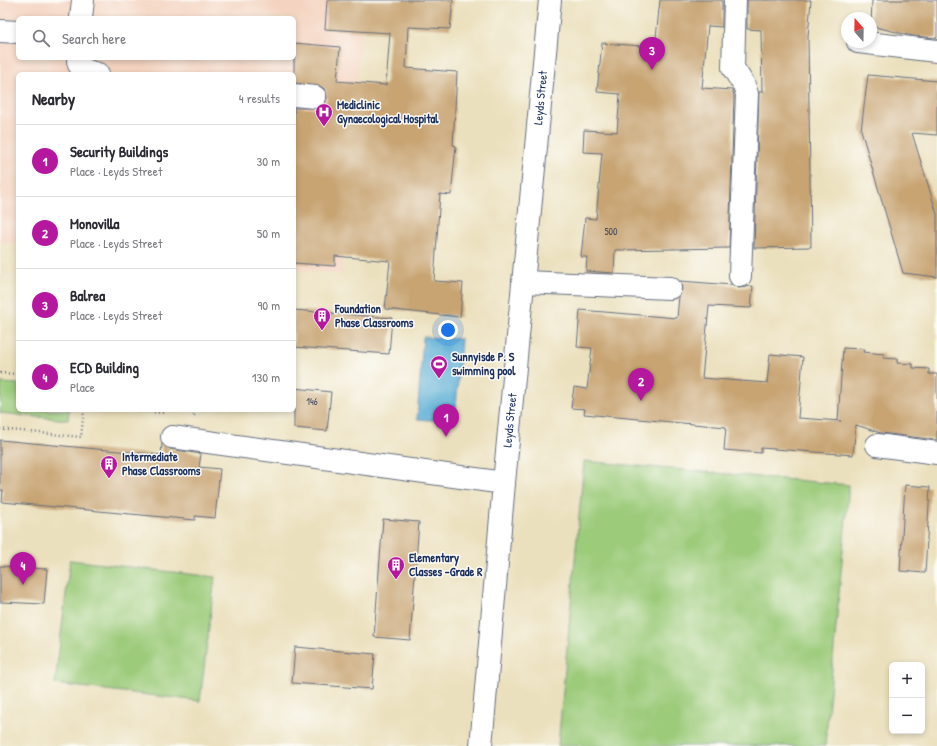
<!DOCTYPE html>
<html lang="en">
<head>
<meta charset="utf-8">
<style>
  :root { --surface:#fff; --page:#f7f7f7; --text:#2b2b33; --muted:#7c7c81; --line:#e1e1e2; --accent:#b5179e }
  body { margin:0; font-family:"Patrick Hand",sans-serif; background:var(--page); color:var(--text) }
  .controls { position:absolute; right:12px; bottom:12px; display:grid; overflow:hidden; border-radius:6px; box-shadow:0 2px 6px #0003 }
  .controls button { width:36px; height:36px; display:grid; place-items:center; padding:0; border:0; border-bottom:1px solid var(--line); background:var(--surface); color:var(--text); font:20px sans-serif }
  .compass { position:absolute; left:841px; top:12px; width:36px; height:36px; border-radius:50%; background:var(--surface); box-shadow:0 2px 6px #0003; rotate:340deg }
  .you { position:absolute; left:448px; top:330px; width:14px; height:14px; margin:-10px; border:3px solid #fff; border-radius:50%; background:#1a73e8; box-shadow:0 0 0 6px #1a73e833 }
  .badge { display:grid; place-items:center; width:26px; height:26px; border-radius:50%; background:var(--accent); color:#fff; font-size:13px; font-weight:700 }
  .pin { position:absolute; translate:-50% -33px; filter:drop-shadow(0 1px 2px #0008) }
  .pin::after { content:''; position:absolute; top:21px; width:14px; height:12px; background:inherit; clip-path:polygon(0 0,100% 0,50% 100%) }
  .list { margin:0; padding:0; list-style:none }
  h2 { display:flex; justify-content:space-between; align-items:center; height:52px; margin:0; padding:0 16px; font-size:17px }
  h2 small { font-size:13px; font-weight:400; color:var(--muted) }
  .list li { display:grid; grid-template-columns:26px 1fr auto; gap:12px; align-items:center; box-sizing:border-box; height:72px; padding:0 16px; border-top:1px solid var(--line) }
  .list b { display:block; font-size:15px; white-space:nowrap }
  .list p { margin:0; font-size:13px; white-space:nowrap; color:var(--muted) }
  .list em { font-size:13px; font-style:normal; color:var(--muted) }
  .icon { flex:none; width:22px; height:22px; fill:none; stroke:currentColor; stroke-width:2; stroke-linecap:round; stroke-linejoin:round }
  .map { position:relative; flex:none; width:937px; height:746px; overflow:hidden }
  .search { position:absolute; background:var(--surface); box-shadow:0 2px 6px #0003; left:16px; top:16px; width:280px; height:44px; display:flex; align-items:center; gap:10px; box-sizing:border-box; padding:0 14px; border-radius:6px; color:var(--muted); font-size:15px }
  .panel { position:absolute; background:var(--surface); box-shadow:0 2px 6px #0003; left:16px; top:72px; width:280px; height:340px; border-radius:6px }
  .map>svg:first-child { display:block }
</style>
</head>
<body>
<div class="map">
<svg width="937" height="746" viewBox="0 0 937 746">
  <rect width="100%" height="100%" fill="#fdfcf7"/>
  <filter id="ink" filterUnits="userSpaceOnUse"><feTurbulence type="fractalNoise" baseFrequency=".025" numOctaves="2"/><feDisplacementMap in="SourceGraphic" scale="8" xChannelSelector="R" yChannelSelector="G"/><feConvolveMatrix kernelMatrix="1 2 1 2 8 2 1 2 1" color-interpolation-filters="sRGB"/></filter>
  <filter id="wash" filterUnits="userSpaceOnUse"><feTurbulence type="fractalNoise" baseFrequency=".012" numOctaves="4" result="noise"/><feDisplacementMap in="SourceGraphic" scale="16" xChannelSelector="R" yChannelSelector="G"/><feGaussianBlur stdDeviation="0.9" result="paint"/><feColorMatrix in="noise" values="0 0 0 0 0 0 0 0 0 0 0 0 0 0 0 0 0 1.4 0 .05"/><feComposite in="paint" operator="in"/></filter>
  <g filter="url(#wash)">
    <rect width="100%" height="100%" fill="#ebe0bd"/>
    <path fill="#f4d3c0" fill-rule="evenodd" d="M 0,0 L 364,0 L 342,274 L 294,269 L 294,74 L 18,74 L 18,244 L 0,243 ZM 18,18 L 294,18 L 294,58 L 18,58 Z"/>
    <g fill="#9ccb7a" stroke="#5c7d6c">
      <path d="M 1,383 L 18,384 L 18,410 L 69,410 L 68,420 L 0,413 Z"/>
      <path d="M 584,461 L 849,485 L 825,746 L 558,746 Z"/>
      <path d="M 70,560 L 215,577 L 200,701 L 55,684 Z"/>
    </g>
    <path fill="#5aadd5" stroke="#3a6e9a" d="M 423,337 L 461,339 L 455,422 L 417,419 Z"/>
    <g id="blocks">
      <g fill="#c8a473">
        <path d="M 327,0 L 453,0 L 450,29 L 408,27 L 406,68 L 457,72 L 453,145 L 456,146 L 451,195 L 440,194 L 434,281 L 463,283 L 460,317 L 385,309 L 390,261 L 335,256 L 335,266 L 294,263 L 294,108 L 320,108 L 325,104 L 327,98 L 326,91 L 322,87 L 294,83 L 294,43 L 340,47 L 337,81 L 386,85 L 390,33 L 325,29 Z"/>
        <path d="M 660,0 L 722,0 L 722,27 L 708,26 L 702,88 L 732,90 L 734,96 L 729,248 L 615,250 L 614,273 L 586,271 L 587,257 L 581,257 L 585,218 L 596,219 L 602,153 L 583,152 L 584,130 L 617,132 L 620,94 L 597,92 L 602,43 L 655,47 Z"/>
        <path d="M 747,0 L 811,0 L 808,37 L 811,247 L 754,248 L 759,92 L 762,92 L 761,30 L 747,29 Z"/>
        <path d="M 872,0 L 937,0 L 937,38 L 913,36 L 871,26 Z"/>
        <path d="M 868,75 L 937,81 L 937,135 L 912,133 L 937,214 L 937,277 L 903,273 L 861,130 Z"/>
        <path d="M 680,281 L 732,285 L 739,288 L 753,286 L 751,308 L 709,306 L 702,378 L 767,383 L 770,354 L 803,357 L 798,418 L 841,421 L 838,420 L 843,348 L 864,349 L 863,352 L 884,354 L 883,358 L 897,359 L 897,363 L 913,364 L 913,368 L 929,369 L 929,374 L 937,374 L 937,440 L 881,433 L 856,425 L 853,455 L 761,448 L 761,453 L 724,450 L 726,427 L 584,414 L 585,409 L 571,408 L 574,387 L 587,389 L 592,348 L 577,347 L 580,310 L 677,318 L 679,296 L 682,289 Z"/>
        <path d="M 294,310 L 392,318 L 389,354 L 294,347 Z"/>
        <path d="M 294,388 L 331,392 L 327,431 L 294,428 Z"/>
        <path d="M 0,440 L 161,455 L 162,443 L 170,449 L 201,454 L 199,467 L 220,469 L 215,518 L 195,516 L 195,520 L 2,502 L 3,490 L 0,490 Z"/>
        <path d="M 905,485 L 930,487 L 925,573 L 900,571 Z"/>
        <path d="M 383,519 L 419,522 L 410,640 L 374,637 Z"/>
        <path d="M 0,566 L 47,569 L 44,604 L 0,602 Z"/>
        <path d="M 295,647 L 375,654 L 372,689 L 292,683 Z"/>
      </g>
    </g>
  </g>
  <g filter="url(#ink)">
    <use href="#blocks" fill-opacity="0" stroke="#646d7f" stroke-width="1"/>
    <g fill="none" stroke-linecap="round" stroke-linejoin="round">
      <g stroke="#646d7f" stroke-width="24">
        <g id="minor">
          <path d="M 735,0 L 733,68 L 744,85 L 747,94 L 740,276"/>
          <path d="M 81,18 L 83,0"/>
          <path d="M 0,31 L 18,32"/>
          <path d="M 858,42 L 937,51"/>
          <path d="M 78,58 C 77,70 88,71 98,74"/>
          <path d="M 294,95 L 315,97"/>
          <path d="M 523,282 L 670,288"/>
          <path d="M 172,437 L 504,483"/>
          <path d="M 877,445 L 937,453"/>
          <path id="s1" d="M 481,746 L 504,483 L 550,0"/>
        </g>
      </g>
      <g stroke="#646d7f" stroke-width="2.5" stroke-dasharray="1 3" stroke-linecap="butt">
        <path d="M 0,373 L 18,374"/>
        <path d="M 130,410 L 165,413"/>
        <path d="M 194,416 L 195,410"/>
        <path d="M 0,429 L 81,437 L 84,410"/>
      </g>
      <use href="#minor" stroke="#fff" stroke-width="22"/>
    </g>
  </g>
  <defs>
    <g id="hospital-pin" transform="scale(0.9)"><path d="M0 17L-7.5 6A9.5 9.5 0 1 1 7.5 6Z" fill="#b5179e" stroke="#fdfcf7"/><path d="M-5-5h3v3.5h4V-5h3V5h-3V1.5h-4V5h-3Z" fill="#fff"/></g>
    <g id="building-pin" transform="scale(0.9)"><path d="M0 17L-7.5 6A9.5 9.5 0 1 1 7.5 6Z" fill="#b5179e" stroke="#fdfcf7"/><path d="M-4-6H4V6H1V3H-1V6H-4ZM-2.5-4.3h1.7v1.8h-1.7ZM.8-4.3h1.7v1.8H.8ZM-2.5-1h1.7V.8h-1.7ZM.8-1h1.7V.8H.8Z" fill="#fff"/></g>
    <g id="stadium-pin" transform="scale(0.9)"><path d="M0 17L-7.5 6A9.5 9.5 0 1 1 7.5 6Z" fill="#b5179e" stroke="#fdfcf7"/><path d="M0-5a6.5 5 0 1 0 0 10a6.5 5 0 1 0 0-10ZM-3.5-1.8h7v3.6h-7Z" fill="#fff"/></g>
  </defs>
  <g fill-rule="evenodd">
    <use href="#hospital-pin" x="324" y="112"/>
    <use href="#building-pin" x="322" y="316"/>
    <use href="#stadium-pin" x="439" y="364"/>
    <use href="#building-pin" x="109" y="464"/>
    <use href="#building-pin" x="396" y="565"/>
  </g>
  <g text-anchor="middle" stroke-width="3" stroke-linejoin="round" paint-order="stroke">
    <g font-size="10" fill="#464c63">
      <text x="611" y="235">500</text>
      <text x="312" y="405">146</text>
    </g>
    <g font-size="12" fill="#1b2f5e" stroke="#fdfcf7">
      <text dy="4" stroke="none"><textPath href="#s1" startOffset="651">Leyds Street</textPath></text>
      <text dy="4" stroke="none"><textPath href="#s1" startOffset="327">Leyds Street</textPath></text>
    </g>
    <g font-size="12" font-weight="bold" fill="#1b2f5e" stroke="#fdfcf7" text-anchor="start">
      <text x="337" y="109">Mediclinic<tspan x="337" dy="14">Gynaecological Hospital</tspan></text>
      <text x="335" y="313">Foundation<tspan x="335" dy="14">Phase Classrooms</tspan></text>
      <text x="452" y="361">Sunnyisde P. S<tspan x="452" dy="14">swimming pool</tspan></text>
      <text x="122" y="461">Intermediate<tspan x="122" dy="14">Phase Classrooms</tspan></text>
      <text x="409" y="562">Elementary<tspan x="409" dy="14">Classes -Grade R</tspan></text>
    </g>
  </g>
</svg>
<div class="controls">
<button>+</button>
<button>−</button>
</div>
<svg class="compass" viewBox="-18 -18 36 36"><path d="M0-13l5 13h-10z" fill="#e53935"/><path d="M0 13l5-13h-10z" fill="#7c7c81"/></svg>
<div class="you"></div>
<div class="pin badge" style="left:446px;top:437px">1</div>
<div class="pin badge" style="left:641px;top:401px">2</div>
<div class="pin badge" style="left:652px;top:70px">3</div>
<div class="pin badge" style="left:23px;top:585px">4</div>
<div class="search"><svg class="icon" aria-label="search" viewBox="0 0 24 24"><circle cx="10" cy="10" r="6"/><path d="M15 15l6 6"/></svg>Search here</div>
<section class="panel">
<h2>Nearby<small>4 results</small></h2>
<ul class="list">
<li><span class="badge">1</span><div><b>Security Buildings</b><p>Place · Leyds Street</p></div><em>30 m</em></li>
<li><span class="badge">2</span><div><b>Monovilla</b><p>Place · Leyds Street</p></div><em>50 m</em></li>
<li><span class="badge">3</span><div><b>Balrea</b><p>Place · Leyds Street</p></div><em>90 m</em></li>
<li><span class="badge">4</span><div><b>ECD Building</b><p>Place</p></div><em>130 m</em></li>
</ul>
</section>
</div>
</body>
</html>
